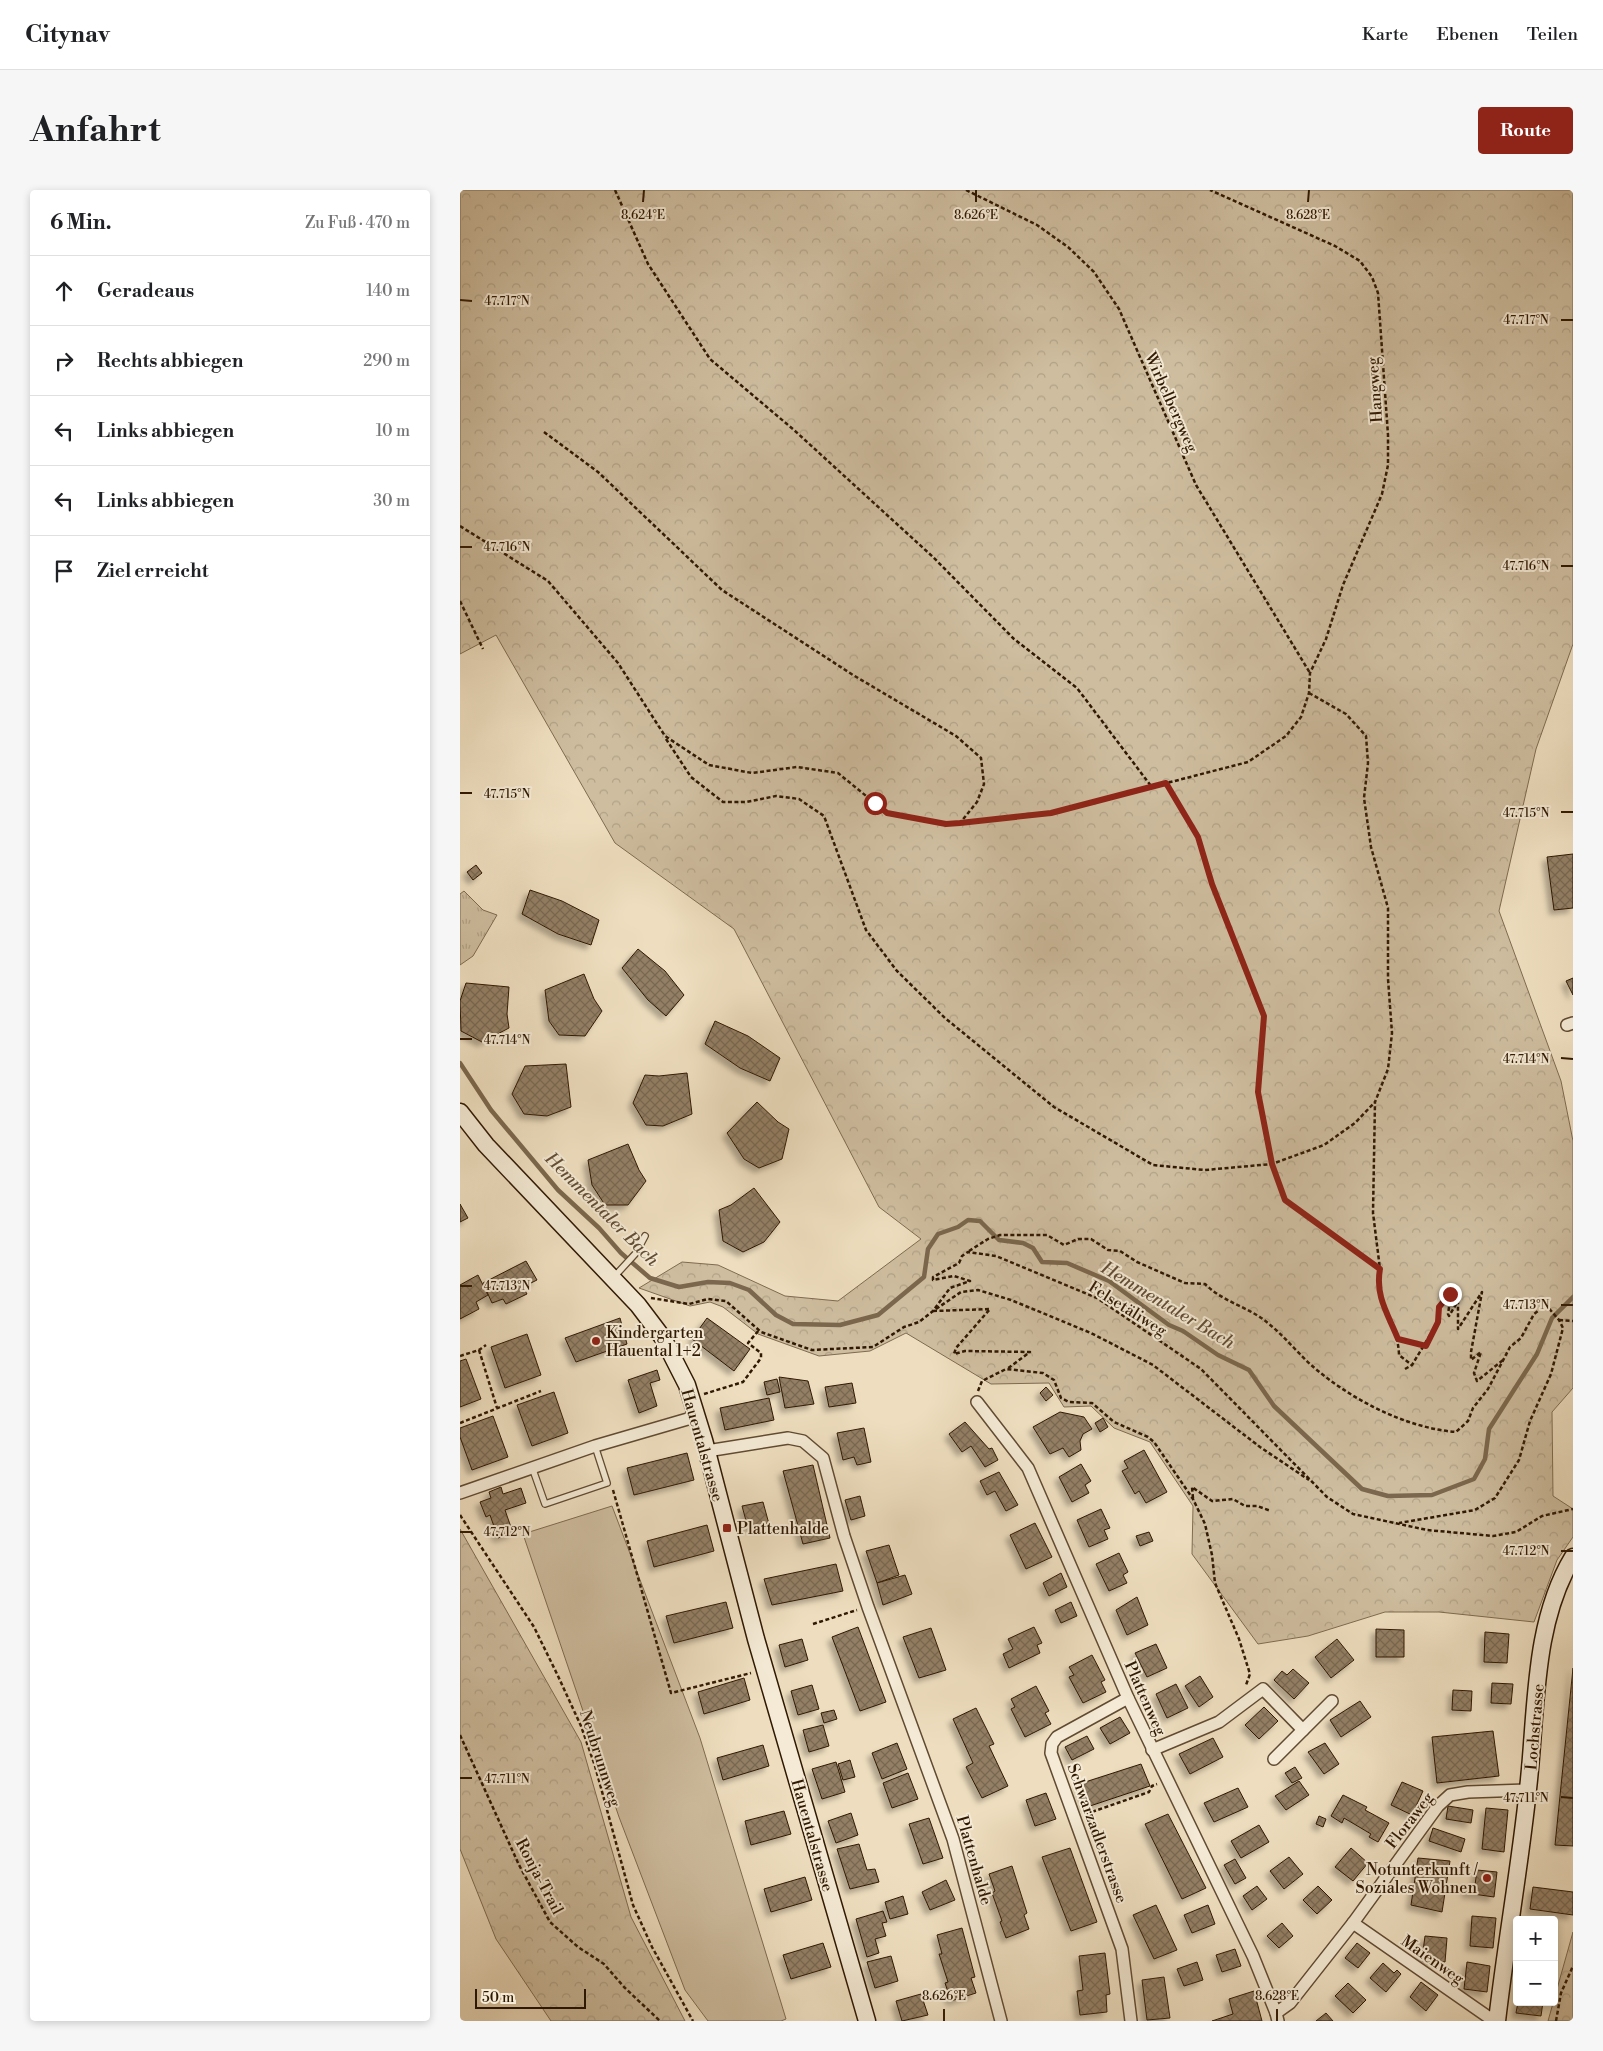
<!DOCTYPE html>
<html lang="de">
<head>
<meta charset="utf-8">
<style>
  :root { --surface:#fff; --page:#f6f6f6; --text:#202124; --muted:#757577; --line:#e0e0e0; --accent:#8f2418 }
  body { margin:0; font-family:"Libre Bodoni",serif; background:var(--page); color:var(--text) }
  .controls { position:absolute; right:15px; bottom:15px; display:grid; overflow:hidden; border-radius:5px; box-shadow:0 2px 8px #0003 }
  .controls button { width:45px; height:45px; display:grid; place-items:center; padding:0; border:0; border-bottom:1px solid var(--line); background:var(--surface); color:var(--text); font:25px sans-serif }
  .scale { position:absolute; left:15px; bottom:12px; width:111px; box-sizing:border-box; padding-left:5px; border:2px solid #301903; border-top:0; font-size:14px; line-height:18px; white-space:nowrap; color:#301903; -webkit-text-stroke:4px #f4ead5; paint-order:stroke }
  .stop { position:absolute; width:15px; height:15px; margin:-11px; border:4px solid #8f2418; border-radius:50%; background:#fff }
  .stop.end { background:#8f2418; border-color:#fff; box-shadow:0 1px 5px #0008 }
  .list { margin:0; padding:0; list-style:none }
  h2 { display:flex; justify-content:space-between; align-items:center; height:65px; margin:0; padding:0 20px; font-size:21px }
  h2 small { font-size:16px; font-weight:400; color:var(--muted) }
  .list li { display:grid; grid-template-columns:32px 1fr auto; gap:15px; align-items:center; box-sizing:border-box; height:70px; padding:0 20px; border-top:1px solid var(--line) }
  .list b { display:block; font-size:19px; white-space:nowrap }
  .list em { font-size:16px; font-style:normal; color:var(--muted) }
  .icon { flex:none; width:28px; height:28px; fill:none; stroke:currentColor; stroke-width:2; stroke-linecap:round; stroke-linejoin:round }
  .map { position:relative; flex:none; width:1113px; height:1831px; overflow:hidden; border-radius:5px }
  header { display:flex; align-items:center; gap:30px; box-sizing:border-box; height:70px; padding:0 25px; background:var(--surface); border-bottom:1px solid var(--line) }
  header strong { font-size:24px }
  nav { display:flex; gap:28px; margin-inline-start:auto; font-size:18px }
  .intro { display:flex; align-items:center; justify-content:space-between; box-sizing:border-box; height:120px; padding:0 30px }
  h1 { margin:0; font-size:35px }
  .button { padding:12px 22px; border-radius:5px; background:var(--accent); color:#fff; font-size:18px; font-weight:700 }
  main { display:flex; gap:30px; padding:0 30px }
  aside { flex:1; background:var(--surface); border-radius:5px; box-shadow:0 2px 8px #0003 }
  .map>svg:first-child { display:block }
</style>
</head>
<body>
<header>
<strong>Citynav</strong>
<nav><a>Karte</a><a>Ebenen</a><a>Teilen</a></nav>
</header>
<div class="intro"><h1>Anfahrt</h1><a class="button">Route</a></div>
<main>
<aside>
<h2>6 Min.<small>Zu Fuß · 470 m</small></h2>
<ul class="list">
<li><svg class="icon" aria-label="ahead" viewBox="0 0 24 24"><path d="M12 20V5M6 11l6-6 6 6"/></svg><div><b>Geradeaus</b></div><em>140 m</em></li>
<li><svg class="icon" aria-label="right" viewBox="0 0 24 24"><path d="M7 20v-9h11M14 6l5 5-5 5"/></svg><div><b>Rechts abbiegen</b></div><em>290 m</em></li>
<li><svg class="icon" aria-label="left" viewBox="0 0 24 24"><path d="M17 20v-9H6M10 6l-5 5 5 5"/></svg><div><b>Links abbiegen</b></div><em>10 m</em></li>
<li><svg class="icon" aria-label="left" viewBox="0 0 24 24"><path d="M17 20v-9H6M10 6l-5 5 5 5"/></svg><div><b>Links abbiegen</b></div><em>30 m</em></li>
<li><svg class="icon" aria-label="arrive" viewBox="0 0 24 24"><path d="M6 21V4h12l-3 4 3 4H6"/></svg><div><b>Ziel erreicht</b></div></li>
</ul>
</aside>
<div class="map">
<svg width="1113" height="1831" viewBox="0 0 1113 1831">
  <defs>
    <pattern id="grass-tufts" width="24" height="20" patternUnits="userSpaceOnUse" patternTransform="scale(1.25)"><rect width="24" height="20" fill="#cebd9f"/><path d="M3 7l-1-3M5 7V3M7 7l1-3M15 17l-1-3M17 17v-4M19 17l1-3" fill="none" stroke="#b1a287"/></pattern>
    <pattern id="forest-crowns" width="20" height="18" patternUnits="userSpaceOnUse" patternTransform="scale(1.25)"><rect width="20" height="18" fill="#cebd9f"/><path d="M2 6a3 3 0 1 1 6 0M12 15a3 3 0 1 1 6 0" fill="none" stroke="#b1a287"/></pattern>
    <pattern id="building-cross-hatch" width="8" height="8" patternUnits="userSpaceOnUse" patternTransform="scale(1.25)"><rect width="8" height="8" fill="#937f65"/><path d="M0 0l8 8M0 8l8-8" fill="none" stroke="#786751"/></pattern>
    <filter id="shadow"><feDropShadow dx="-4.5" dy="4.5" stdDeviation="2.5" flood-color="#0004"/></filter>
  </defs>
  <rect width="100%" height="100%" fill="#eedebf"/>
  <filter id="stains"><feTurbulence type="fractalNoise" baseFrequency=".004" numOctaves="4"/><feColorMatrix values="0 0 0 0 .2 0 0 0 0 .09 0 0 0 0 .02 0 0 0 .5 -.17"/></filter>
  <radialGradient id="worn" r=".72"><stop offset=".6" stop-color="#630" stop-opacity="0"/><stop offset="1" stop-color="#630" stop-opacity=".3"/></radialGradient>
  <path fill="url(#grass-tufts)" stroke="#7f6b51" d="M 4,701 L 23,720 L 37,725 L 13,766 L 0,775 L 0,704 Z"/>
  <g fill="url(#forest-crowns)" stroke="#7f6b51">
    <path d="M 0,0 L 1113,0 L 1113,454 L 1076,559 L 1039,721 L 1101,891 L 1113,951 L 1113,1198 L 1092,1222 L 1093,1306 L 1113,1319 L 1113,1347 L 1097,1370 L 1074,1432 L 979,1422 L 925,1422 L 848,1446 L 798,1454 L 732,1364 L 733,1316 L 690,1252 L 654,1238 L 631,1216 L 604,1217 L 589,1193 L 531,1194 L 446,1143 L 410,1161 L 359,1166 L 298,1144 L 263,1117 L 250,1112 L 230,1116 L 179,1098 L 222,1072 L 258,1075 L 325,1106 L 378,1111 L 461,1049 L 419,1017 L 274,739 L 155,653 L 36,445 L 0,464 Z"/>
    <path d="M 0,1339 L 121,1552 L 171,1727 L 225,1831 L 91,1831 L 36,1749 L 0,1659 Z"/>
    <path d="M 1113,1742 L 1113,1831 L 1088,1831 Z"/>
  </g>
  <path fill="#cebd9f" stroke="#7f6b51" d="M 152,1316 L 240,1548 L 326,1829 L 321,1831 L 248,1831 L 225,1800 L 159,1627 L 63,1344 Z"/>
  <g fill="none" stroke-linecap="round" stroke-linejoin="round">
    <path stroke="#7b674d" stroke-width="4.5" d="M 0,873 L 31,920 L 98,1000 L 139,1038 L 161,1063 L 190,1088 L 219,1097 L 248,1092 L 270,1093 L 289,1100 L 316,1125 L 333,1134 L 380,1135 L 418,1125 L 464,1087 L 468,1059 L 478,1044 L 498,1037 L 508,1030 L 520,1031 L 539,1050 L 563,1053 L 573,1058 L 582,1072 L 607,1073 L 649,1091 L 709,1135 L 723,1141 L 758,1165 L 789,1180 L 814,1216 L 902,1299 L 928,1306 L 972,1305 L 1014,1289 L 1025,1269 L 1029,1239 L 1077,1164 L 1092,1128 L 1113,1107"/>
  </g>
  <g fill="url(#building-cross-hatch)" stroke="#301903" filter="url(#shadow)">
    <path d="M 1113,664 L 1113,718 L 1094,720 L 1087,667 Z"/>
    <path d="M 16,675 L 22,683 L 13,690 L 7,682 Z"/>
    <path d="M 70,700 L 102,711 L 139,730 L 131,755 L 98,744 L 62,724 Z"/>
    <path d="M 178,759 L 205,781 L 224,805 L 206,826 L 188,810 L 162,778 Z"/>
    <path d="M 124,784 L 134,809 L 142,821 L 125,846 L 99,845 L 89,831 L 85,800 Z"/>
    <path d="M 1113,788 L 1113,805 L 1106,791 Z"/>
    <path d="M 6,793 L 49,797 L 47,824 L 49,838 L 22,852 L 1,841 L 0,811 Z"/>
    <path d="M 255,831 L 288,846 L 320,868 L 310,891 L 280,878 L 245,854 Z"/>
    <path d="M 106,874 L 111,917 L 87,926 L 64,924 L 52,904 L 65,876 Z"/>
    <path d="M 227,883 L 232,924 L 203,936 L 186,935 L 173,913 L 185,885 L 199,886 Z"/>
    <path d="M 297,912 L 318,932 L 329,939 L 322,969 L 299,978 L 284,969 L 267,943 Z"/>
    <path d="M 168,954 L 179,980 L 186,991 L 168,1015 L 145,1015 L 132,995 L 128,970 Z"/>
    <path d="M 294,998 L 320,1032 L 304,1052 L 283,1062 L 263,1051 L 259,1020 L 271,1015 Z"/>
    <path d="M 0,1014 L 8,1028 L 0,1032 Z"/>
    <path d="M 66,1071 L 77,1090 L 63,1097 L 67,1104 L 46,1114 L 43,1109 L 32,1113 L 23,1093 Z"/>
    <path d="M 18,1085 L 28,1105 L 16,1112 L 19,1119 L 0,1129 L 0,1095 Z"/>
    <path d="M 160,1128 L 167,1154 L 116,1172 L 105,1148 Z"/>
    <path d="M 247,1128 L 290,1159 L 274,1181 L 232,1149 Z"/>
    <path d="M 67,1144 L 81,1185 L 45,1198 L 31,1157 Z"/>
    <path d="M 6,1169 L 21,1209 L 0,1217 L 0,1171 Z"/>
    <path d="M 197,1180 L 200,1190 L 190,1193 L 197,1216 L 179,1223 L 168,1190 Z"/>
    <path d="M 319,1187 L 348,1191 L 354,1214 L 325,1218 Z"/>
    <path d="M 317,1189 L 320,1202 L 307,1205 L 304,1192 Z"/>
    <path d="M 392,1193 L 396,1213 L 369,1217 L 365,1197 Z"/>
    <path d="M 586,1197 L 593,1205 L 586,1211 L 580,1203 Z"/>
    <path d="M 94,1202 L 108,1243 L 72,1256 L 57,1215 Z"/>
    <path d="M 309,1208 L 314,1230 L 265,1240 L 260,1218 Z"/>
    <path d="M 600,1222 L 624,1227 L 632,1239 L 623,1244 L 620,1251 L 621,1260 L 609,1267 L 603,1258 L 590,1264 L 573,1237 Z"/>
    <path d="M 33,1226 L 48,1267 L 12,1280 L 0,1247 L 0,1238 Z"/>
    <path d="M 643,1228 L 648,1237 L 640,1242 L 635,1233 Z"/>
    <path d="M 505,1232 L 529,1259 L 532,1258 L 538,1270 L 525,1277 L 511,1256 L 502,1262 L 489,1244 Z"/>
    <path d="M 404,1238 L 411,1272 L 397,1275 L 394,1267 L 383,1270 L 377,1243 Z"/>
    <path d="M 684,1260 L 707,1302 L 686,1313 L 679,1301 L 675,1304 L 662,1281 L 668,1278 L 664,1271 Z"/>
    <path d="M 227,1263 L 234,1290 L 174,1305 L 167,1278 Z"/>
    <path d="M 621,1274 L 631,1291 L 625,1295 L 629,1303 L 612,1312 L 599,1287 Z"/>
    <path d="M 353,1275 L 370,1348 L 343,1354 L 323,1281 Z"/>
    <path d="M 539,1282 L 558,1315 L 546,1321 L 535,1301 L 527,1305 L 520,1291 Z"/>
    <path d="M 41,1297 L 43,1304 L 61,1298 L 66,1313 L 45,1320 L 53,1343 L 38,1348 L 30,1325 L 26,1327 L 20,1312 L 31,1308 L 29,1302 Z"/>
    <path d="M 400,1306 L 405,1326 L 391,1330 L 385,1310 Z"/>
    <path d="M 303,1312 L 309,1334 L 288,1338 L 282,1316 Z"/>
    <path d="M 641,1319 L 650,1338 L 644,1340 L 648,1349 L 629,1357 L 617,1330 Z"/>
    <path d="M 575,1333 L 592,1367 L 566,1379 L 550,1345 Z"/>
    <path d="M 247,1335 L 254,1361 L 194,1377 L 187,1351 Z"/>
    <path d="M 689,1342 L 693,1351 L 680,1356 L 676,1346 Z"/>
    <path d="M 429,1355 L 439,1385 L 417,1393 L 406,1361 Z"/>
    <path d="M 659,1363 L 668,1382 L 663,1385 L 667,1393 L 649,1401 L 636,1374 Z"/>
    <path d="M 376,1374 L 383,1401 L 312,1415 L 304,1389 Z"/>
    <path d="M 601,1383 L 607,1397 L 589,1406 L 583,1393 Z"/>
    <path d="M 445,1385 L 452,1404 L 423,1415 L 417,1393 Z"/>
    <path d="M 677,1407 L 688,1435 L 667,1445 L 656,1420 Z"/>
    <path d="M 266,1412 L 273,1438 L 214,1453 L 206,1426 Z"/>
    <path d="M 611,1412 L 617,1426 L 601,1433 L 595,1420 Z"/>
    <path d="M 398,1437 L 426,1512 L 400,1521 L 372,1447 Z"/>
    <path d="M 574,1437 L 582,1453 L 577,1455 L 580,1463 L 549,1478 L 543,1464 L 553,1459 L 548,1449 Z"/>
    <path d="M 471,1438 L 486,1480 L 459,1488 L 443,1447 Z"/>
    <path d="M 916,1439 L 944,1440 L 944,1467 L 916,1467 Z"/>
    <path d="M 1025,1442 L 1049,1444 L 1047,1473 L 1024,1472 Z"/>
    <path d="M 342,1449 L 348,1470 L 325,1477 L 319,1455 Z"/>
    <path d="M 877,1449 L 894,1470 L 871,1488 L 855,1467 Z"/>
    <path d="M 696,1454 L 707,1478 L 687,1487 L 675,1463 Z"/>
    <path d="M 632,1465 L 645,1490 L 641,1492 L 646,1502 L 623,1513 L 609,1487 L 614,1485 L 609,1477 Z"/>
    <path d="M 1113,1478 L 1113,1656 L 1095,1655 Z"/>
    <path d="M 833,1479 L 849,1493 L 834,1509 L 814,1490 L 822,1481 L 827,1485 Z"/>
    <path d="M 740,1486 L 753,1507 L 739,1517 L 725,1496 Z"/>
    <path d="M 284,1488 L 290,1510 L 244,1524 L 238,1502 Z"/>
    <path d="M 1032,1493 L 1053,1494 L 1051,1514 L 1031,1513 Z"/>
    <path d="M 716,1494 L 728,1518 L 707,1528 L 696,1504 Z"/>
    <path d="M 352,1495 L 359,1519 L 338,1525 L 331,1501 Z"/>
    <path d="M 576,1496 L 589,1521 L 585,1523 L 591,1534 L 565,1547 L 551,1519 L 555,1517 L 551,1509 Z"/>
    <path d="M 993,1500 L 1012,1501 L 1011,1521 L 992,1520 Z"/>
    <path d="M 900,1511 L 911,1527 L 881,1547 L 870,1530 Z"/>
    <path d="M 804,1517 L 818,1531 L 799,1549 L 785,1535 Z"/>
    <path d="M 516,1518 L 534,1554 L 529,1556 L 548,1596 L 522,1608 L 506,1577 L 513,1573 L 493,1529 Z"/>
    <path d="M 374,1520 L 377,1529 L 364,1533 L 361,1523 Z"/>
    <path d="M 660,1527 L 670,1543 L 650,1554 L 640,1538 Z"/>
    <path d="M 363,1535 L 369,1556 L 349,1562 L 343,1540 Z"/>
    <path d="M 1033,1541 L 1039,1586 L 977,1593 L 972,1547 Z"/>
    <path d="M 627,1546 L 634,1559 L 612,1570 L 605,1557 Z"/>
    <path d="M 753,1548 L 763,1567 L 730,1584 L 719,1564 Z"/>
    <path d="M 437,1553 L 447,1579 L 422,1589 L 412,1563 Z"/>
    <path d="M 865,1553 L 879,1574 L 864,1584 L 848,1562 Z"/>
    <path d="M 303,1555 L 309,1576 L 263,1590 L 257,1568 Z"/>
    <path d="M 390,1570 L 395,1587 L 383,1590 L 378,1574 Z"/>
    <path d="M 376,1572 L 385,1602 L 362,1609 L 352,1579 Z"/>
    <path d="M 681,1574 L 690,1596 L 627,1617 L 619,1594 Z"/>
    <path d="M 835,1577 L 842,1588 L 832,1593 L 825,1583 Z"/>
    <path d="M 448,1583 L 458,1609 L 432,1618 L 423,1593 Z"/>
    <path d="M 839,1591 L 849,1605 L 826,1620 L 815,1606 Z"/>
    <path d="M 942,1592 L 963,1601 L 952,1625 L 931,1615 Z"/>
    <path d="M 778,1598 L 788,1617 L 754,1632 L 744,1613 Z"/>
    <path d="M 586,1603 L 596,1629 L 575,1636 L 566,1610 Z"/>
    <path d="M 883,1605 L 907,1617 L 905,1620 L 929,1633 L 918,1652 L 909,1647 L 911,1644 L 884,1628 L 882,1633 L 871,1626 Z"/>
    <path d="M 988,1616 L 1013,1620 L 1011,1633 L 986,1629 Z"/>
    <path d="M 1026,1618 L 1048,1620 L 1044,1662 L 1022,1659 Z"/>
    <path d="M 324,1621 L 331,1644 L 291,1655 L 285,1631 Z"/>
    <path d="M 391,1623 L 398,1645 L 376,1653 L 368,1631 Z"/>
    <path d="M 708,1624 L 746,1698 L 722,1709 L 685,1634 Z"/>
    <path d="M 859,1626 L 866,1629 L 863,1637 L 856,1634 Z"/>
    <path d="M 469,1628 L 483,1668 L 463,1674 L 449,1634 Z"/>
    <path d="M 799,1635 L 809,1652 L 781,1668 L 771,1651 Z"/>
    <path d="M 973,1638 L 1005,1649 L 1001,1662 L 969,1651 Z"/>
    <path d="M 399,1654 L 407,1680 L 415,1679 L 419,1692 L 390,1699 L 377,1659 Z"/>
    <path d="M 610,1658 L 637,1732 L 611,1741 L 582,1667 Z"/>
    <path d="M 891,1658 L 908,1673 L 893,1691 L 875,1677 Z"/>
    <path d="M 829,1667 L 843,1684 L 824,1699 L 810,1681 Z"/>
    <path d="M 958,1668 L 990,1671 L 982,1722 L 951,1715 Z"/>
    <path d="M 775,1669 L 786,1688 L 775,1694 L 764,1675 Z"/>
    <path d="M 552,1676 L 567,1723 L 564,1725 L 569,1739 L 546,1748 L 540,1732 L 542,1731 L 532,1703 L 535,1701 L 529,1684 Z"/>
    <path d="M 1017,1680 L 1037,1682 L 1034,1707 L 1006,1703 L 1007,1694 L 1015,1695 Z"/>
    <path d="M 345,1687 L 352,1710 L 311,1722 L 304,1699 Z"/>
    <path d="M 486,1690 L 495,1710 L 470,1720 L 462,1702 Z"/>
    <path d="M 797,1696 L 807,1709 L 792,1720 L 783,1706 Z"/>
    <path d="M 858,1696 L 872,1710 L 857,1724 L 843,1710 Z"/>
    <path d="M 1073,1697 L 1113,1702 L 1113,1725 L 1070,1719 Z"/>
    <path d="M 443,1706 L 448,1724 L 430,1729 L 425,1712 Z"/>
    <path d="M 696,1715 L 717,1760 L 694,1769 L 673,1725 Z"/>
    <path d="M 748,1715 L 755,1734 L 732,1743 L 724,1725 Z"/>
    <path d="M 423,1721 L 427,1732 L 422,1733 L 426,1746 L 415,1749 L 419,1763 L 407,1767 L 396,1729 Z"/>
    <path d="M 1012,1726 L 1036,1728 L 1033,1758 L 1010,1756 Z"/>
    <path d="M 822,1733 L 833,1746 L 819,1758 L 807,1746 Z"/>
    <path d="M 502,1738 L 515,1787 L 511,1788 L 516,1803 L 491,1811 L 485,1793 L 488,1792 L 479,1764 L 482,1764 L 477,1745 Z"/>
    <path d="M 965,1746 L 987,1748 L 985,1772 L 962,1769 Z"/>
    <path d="M 363,1753 L 371,1777 L 331,1789 L 323,1765 Z"/>
    <path d="M 897,1753 L 910,1763 L 898,1778 L 885,1768 Z"/>
    <path d="M 775,1759 L 781,1776 L 762,1782 L 756,1765 Z"/>
    <path d="M 645,1763 L 650,1804 L 646,1805 L 647,1822 L 620,1825 L 617,1801 L 623,1800 L 619,1766 Z"/>
    <path d="M 431,1766 L 438,1791 L 415,1798 L 407,1772 Z"/>
    <path d="M 737,1772 L 743,1790 L 724,1796 L 717,1779 Z"/>
    <path d="M 1007,1772 L 1030,1776 L 1027,1802 L 1004,1799 Z"/>
    <path d="M 923,1773 L 934,1783 L 937,1780 L 941,1784 L 926,1802 L 910,1788 Z"/>
    <path d="M 704,1787 L 710,1828 L 687,1830 L 682,1790 Z"/>
    <path d="M 961,1792 L 978,1805 L 966,1821 L 950,1807 Z"/>
    <path d="M 888,1793 L 906,1810 L 893,1823 L 875,1806 Z"/>
    <path d="M 794,1801 L 802,1831 L 752,1831 L 773,1824 L 769,1809 Z"/>
    <path d="M 461,1804 L 468,1825 L 442,1831 L 436,1811 Z"/>
    <path d="M 1058,1812 L 1083,1812 L 1081,1826 L 1056,1823 Z"/>
    <path d="M 866,1823 L 873,1831 L 856,1831 Z"/>
  </g>
  <g fill="none" stroke-linecap="round" stroke-linejoin="round">
    <g stroke="#604a32" stroke-width="8">
      <g id="lane">
        <path d="M 153,1088 L 176,1063 L 185,1046"/>
        <path d="M 72,1277 L 85,1314 L 147,1293 L 135,1256"/>
      </g>
    </g>
    <g stroke="#604a32" stroke-width="14">
      <g id="street">
        <path d="M 1107,835 L 1113,833"/>
        <path d="M 517,1212 L 568,1278 L 668,1508 L 793,1766 L 816,1823"/>
        <path d="M 247,1261 L 328,1248 L 343,1251 L 363,1268 L 384,1346 L 408,1417 L 493,1649 L 541,1831"/>
        <path d="M 0,1303 L 135,1256 L 238,1226"/>
        <path d="M 668,1508 L 597,1547 L 592,1554 L 591,1563 L 662,1759 L 671,1831"/>
        <path d="M 692,1560 L 759,1532 L 803,1499 L 843,1540"/>
        <path d="M 814,1569 L 872,1511"/>
        <path d="M 893,1733 L 1034,1831"/>
        <path d="M 818,1831 L 816,1823 L 830,1813 L 893,1733 L 978,1616 L 990,1605 L 1008,1602 L 1068,1600"/>
      </g>
    </g>
    <g stroke="#301903" stroke-width="19">
      <g id="secondary">
        <path d="M 0,922 L 26,955 L 178,1115 L 203,1148 L 227,1195 L 244,1250 L 296,1449 L 407,1831"/>
        <path d="M 1037,1831 C 1046,1753 1060,1676 1068,1599 C 1077,1522 1072,1435 1113,1367"/>
      </g>
    </g>
    <g stroke="#301903" stroke-width="2.5" stroke-dasharray="4 2.5" stroke-linecap="butt">
      <path d="M 155,0 L 188,74 L 250,169 L 334,240 L 473,367 L 554,449 L 617,498 L 691,596"/>
      <path d="M 506,0 L 577,35 L 608,57 L 634,82 L 659,119 L 736,295 L 850,483"/>
      <path d="M 84,242 L 138,282 L 262,400 L 393,485 L 496,546 L 521,568 L 524,594 L 517,612 L 500,633"/>
      <path d="M 0,336 L 88,391 L 158,473 L 205,546 L 249,575 L 292,583 L 337,577 L 378,583 L 427,623 L 486,634 L 591,623 L 788,572 L 826,546 L 841,527 L 849,503 L 850,483 L 866,449 L 883,395 L 922,304 L 928,275 L 928,245 L 918,103 L 912,87 L 900,71 L 875,56 L 750,0"/>
      <path d="M 0,411 L 23,459"/>
      <path d="M 849,503 L 886,524 L 906,546 L 908,573 L 904,608 L 911,657 L 928,718 L 928,789 L 932,843 L 928,879 L 915,912 L 913,1023 L 920,1079"/>
      <path d="M 206,549 L 231,587 L 263,612 L 286,612 L 316,606 L 339,609 L 364,626 L 406,740 L 437,781 L 485,828 L 594,917 L 693,975 L 745,980 L 812,974 L 864,955 L 895,933 L 915,912"/>
      <path d="M 706,593 L 738,647 L 752,694 L 804,826 L 798,902 L 812,974 L 825,1009 L 920,1079 C 913,1116 938,1130 939,1165 L 952,1175 L 978,1132 L 979,1117 L 991,1104 L 988,1124 L 989,1126 L 998,1111 L 998,1139 L 1022,1102 L 1011,1162 L 1011,1170 L 1021,1162 L 1014,1183 L 1017,1191 L 1043,1170"/>
      <path d="M 509,1061 L 528,1049 L 540,1045 L 587,1045 L 604,1055 L 618,1049 L 631,1049 L 648,1060 L 660,1061 L 677,1072 L 725,1093 L 745,1094 C 764,1113 790,1117 809,1134 C 824,1146 836,1161 850,1174 C 888,1208 945,1238 996,1242 L 1008,1231 L 1013,1218 L 1028,1199 L 1050,1157 L 1061,1148 L 1074,1124 L 1086,1115 L 1099,1130 L 1103,1138 L 1091,1184 L 1070,1231 L 1059,1270 L 1035,1308 L 1015,1320 L 939,1333"/>
      <path d="M 191,1108 L 229,1114 L 248,1109 L 266,1111 L 301,1142 L 352,1160 L 413,1157 L 444,1137 L 459,1132 L 473,1121 L 490,1098 L 510,1091 L 494,1086 L 473,1090 L 473,1087 L 499,1073 L 502,1066 L 508,1062 L 536,1066 L 637,1108 L 741,1179 L 867,1307 L 893,1324 L 967,1340 L 1033,1346 L 1056,1342 L 1082,1326 L 1113,1319"/>
      <path d="M 476,1119 L 501,1102 L 518,1100 L 551,1110 L 631,1143 L 693,1175 L 800,1257 L 849,1290"/>
      <path d="M 473,1121 L 530,1119 L 496,1158 L 494,1164 L 505,1161 L 570,1162 L 547,1179"/>
      <path d="M 1099,1130 L 1113,1131"/>
      <path d="M 938,1149 L 966,1156"/>
      <path d="M 19,1160 L 37,1218"/>
      <path d="M 0,1166 L 19,1160 L 26,1155"/>
      <path d="M 945,1179 L 952,1175"/>
      <path d="M 518,1201 L 522,1191 L 546,1179 L 583,1183 L 594,1190 L 601,1208 L 609,1212 L 632,1213 L 654,1232 L 688,1247 L 694,1252 L 733,1309 L 745,1334 L 752,1365 L 755,1393 L 779,1449 L 790,1484 L 786,1495"/>
      <path d="M 244,1204 L 283,1192 L 301,1168 L 301,1163 L 288,1153 L 299,1140"/>
      <path d="M 0,1233 L 81,1201"/>
      <path d="M 153,1300 L 211,1503 L 291,1483"/>
      <path d="M 733,1308 L 732,1297 L 752,1311 L 773,1309 L 785,1316 L 797,1316 L 811,1321"/>
      <path d="M 0,1325 L 74,1437 L 98,1486 L 121,1536 L 135,1576 L 173,1715 L 192,1757 L 233,1831"/>
      <path d="M 353,1434 L 397,1420"/>
      <path d="M 0,1545 L 59,1675 L 90,1732 L 118,1757 L 144,1774 L 164,1797 L 200,1831"/>
      <path d="M 626,1624 L 689,1602 L 692,1596 L 697,1594"/>
      <path d="M 1096,1831 L 1101,1803 L 1113,1776"/>
    </g>
    <use href="#lane" stroke="#f4ead5" stroke-width="5.5"/>
    <use href="#street" stroke="#f4ead5" stroke-width="11"/>
    <use href="#secondary" stroke="#f4ead5" stroke-width="16"/>
  </g>
  <g fill="none" stroke-linecap="round" stroke-linejoin="round">
    <path stroke="#8f2418" stroke-width="6" d="M 415,613 L 427,623 L 486,634 L 500,633 L 591,623 L 706,593 L 738,647 L 752,694 L 804,826 L 798,902 L 812,974 L 825,1010 L 920,1079 C 915,1106 928,1124 938,1149 L 966,1156 L 978,1132 L 979,1117 L 990,1104"/>
  </g>
  <path fill="none" stroke="#301903" stroke-width="2" d="M 183,12 L 184,0M 516,12 L 516,0M 848,12 L 849,0M 0,110 L 12,111M 1101,130 L 1113,130M 0,357 L 12,357M 1101,376 L 1113,376M 0,603 L 12,603M 1101,622 L 1113,622M 0,849 L 12,849M 1101,868 L 1113,869M 0,1096 L 12,1096M 1101,1115 L 1113,1115M 0,1342 L 12,1342M 1101,1361 L 1113,1361M 0,1588 L 12,1588M 1101,1607 L 1113,1608M 484,1831 L 484,1819M 817,1831 L 817,1819"/>
  <g fill="#8f2418" stroke="#f4ead5" stroke-width="2">
    <circle cx="136" cy="1151" r="5"/>
    <rect x="262" y="1333" width="10" height="10" rx="2.5"/>
    <circle cx="1027" cy="1688" r="5"/>
  </g>
  <g text-anchor="middle" stroke-width="4" stroke-linejoin="round" paint-order="stroke">
    <g font-size="16" fill="#301903" stroke="#f4ead5">
      <text transform="translate(914 200) rotate(-94)" y="6">Hangweg</text>
      <text transform="translate(712 212) rotate(66)" y="6">Wirbelbergweg</text>
      <text transform="translate(668 1118) rotate(32)" y="6">Felsetäliweg</text>
      <text transform="translate(243 1255) rotate(74)" y="6">Hauentalstrasse</text>
      <text transform="translate(686 1508) rotate(66)" y="6">Plattenweg</text>
      <text transform="translate(1074 1537) rotate(-85)" y="6">Lochstrasse</text>
      <text transform="translate(141 1568) rotate(72)" y="6">Neubrunnweg</text>
      <text transform="translate(949 1630) rotate(-52)" y="6">Floraweg</text>
      <text transform="translate(638 1643) rotate(70)" y="6">Schwarzadlerstrasse</text>
      <text transform="translate(353 1645) rotate(74)" y="6">Hauentalstrasse</text>
      <text transform="translate(515 1670) rotate(74)" y="6">Plattenhalde</text>
      <text transform="translate(80 1686) rotate(62)" y="6">Ronja-Trail</text>
      <text transform="translate(973 1769) rotate(35)" y="6">Maienweg</text>
    </g>
    <g font-size="16" fill="#301903" stroke="#f4ead5" text-anchor="start">
      <text x="146" y="1148">Kindergarten<tspan x="146" dy="18">Hauental 1+2</tspan></text>
      <text x="277" y="1344">Plattenhalde</text>
      <text x="1017" y="1685" text-anchor="end">Notunterkunft /<tspan x="1017" dy="18">Soziales Wohnen</tspan></text>
    </g>
    <g font-size="18" font-style="italic" fill="#624d35" stroke="#f4ead5">
      <text transform="translate(142 1019) rotate(45)" y="6">Hemmentaler Bach</text>
      <text transform="translate(708 1115) rotate(31)" y="6">Hemmentaler Bach</text>
    </g>
  </g>
  <g font-size="12" text-anchor="middle" fill="#301903" stroke="#f4ead5" stroke-width="4" stroke-linejoin="round" paint-order="stroke">
    <text x="183" y="29">8.624°E</text>
    <text x="516" y="29">8.626°E</text>
    <text x="848" y="29">8.628°E</text>
    <text x="47" y="115">47.717°N</text>
    <text x="1066" y="134">47.717°N</text>
    <text x="47" y="361">47.716°N</text>
    <text x="1066" y="380">47.716°N</text>
    <text x="47" y="608">47.715°N</text>
    <text x="1066" y="627">47.715°N</text>
    <text x="47" y="854">47.714°N</text>
    <text x="1066" y="873">47.714°N</text>
    <text x="47" y="1100">47.713°N</text>
    <text x="1066" y="1119">47.713°N</text>
    <text x="47" y="1346">47.712°N</text>
    <text x="1066" y="1365">47.712°N</text>
    <text x="47" y="1593">47.711°N</text>
    <text x="1066" y="1612">47.711°N</text>
    <text x="484" y="1810">8.626°E</text>
    <text x="817" y="1810">8.628°E</text>
  </g>
  <rect width="100%" height="100%" filter="url(#stains)"/>
  <rect width="100%" height="100%" fill="url(#worn)"/>
</svg>
<div class="controls">
<button>+</button>
<button>−</button>
</div>
<div class="scale">50 m</div>
<div class="stop" style="left:415px;top:613px"></div>
<div class="stop end" style="left:990px;top:1104px"></div>
</div>
</main>
</body>
</html>
